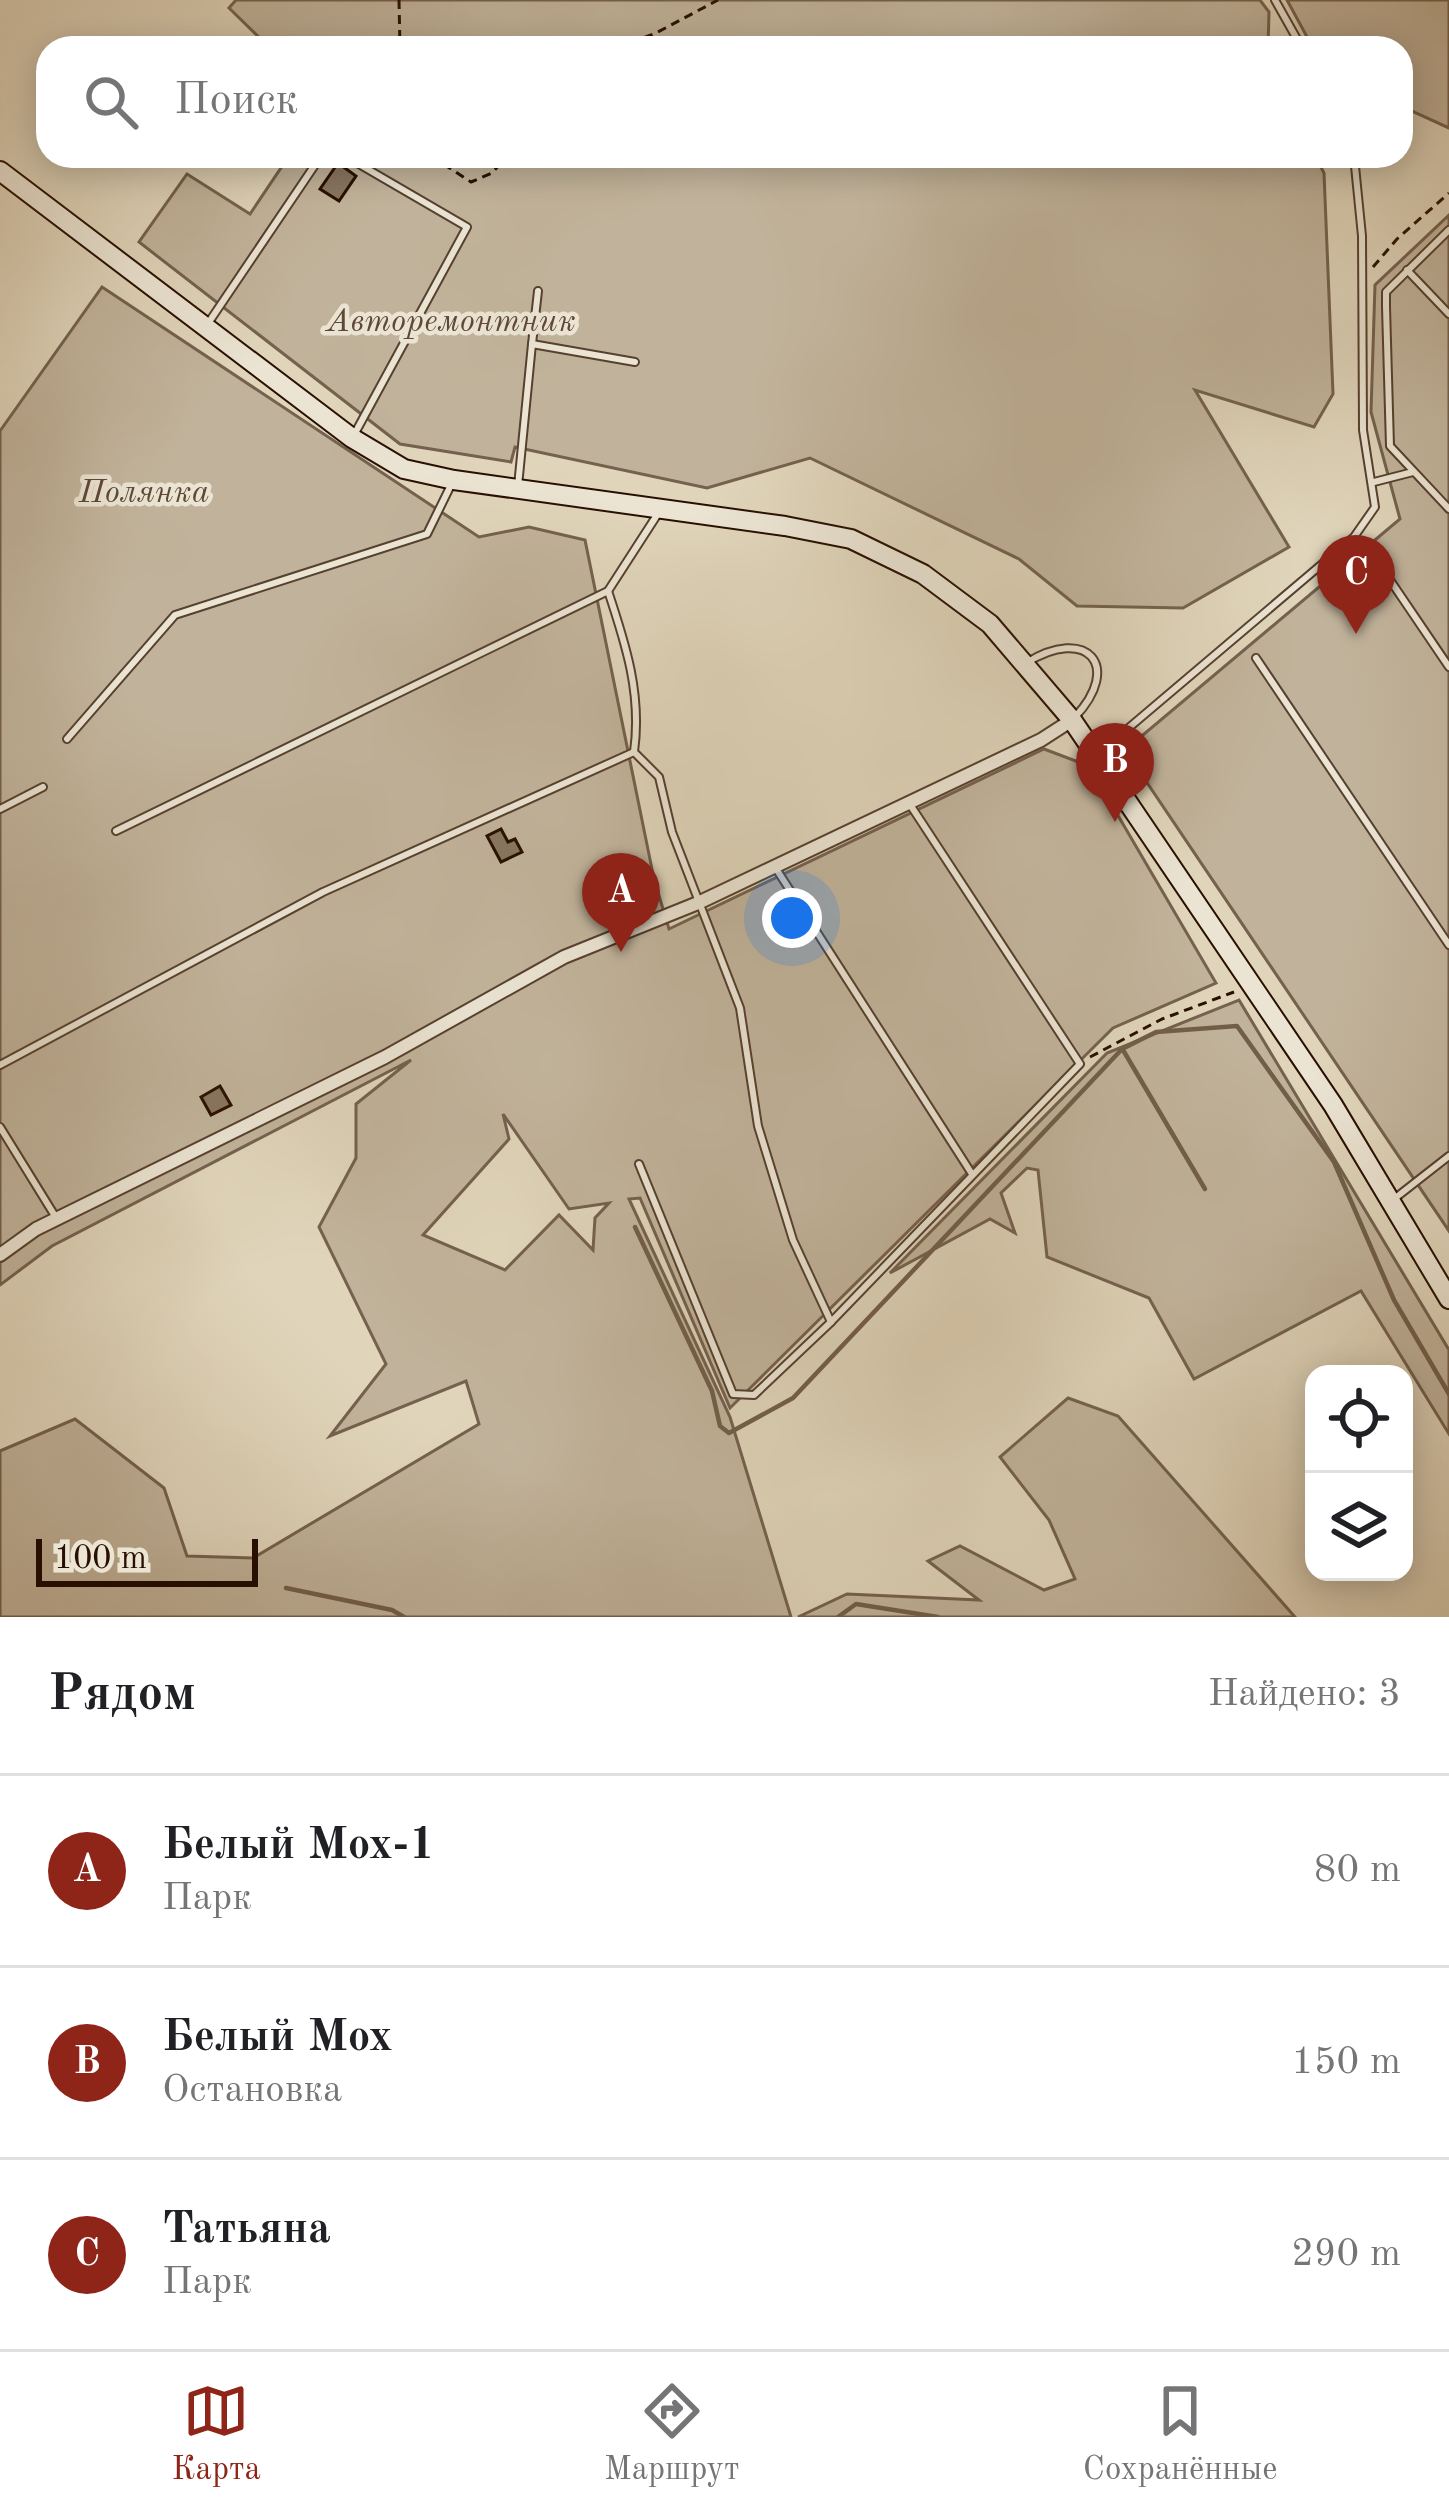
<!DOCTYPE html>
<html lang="ru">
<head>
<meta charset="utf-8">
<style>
  :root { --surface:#fff; --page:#f6f6f6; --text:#202124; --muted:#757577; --line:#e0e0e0; --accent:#8f2418 }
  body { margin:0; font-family:"Old Standard TT",serif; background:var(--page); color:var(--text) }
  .controls { position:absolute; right:36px; bottom:36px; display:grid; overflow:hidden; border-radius:24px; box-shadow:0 6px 30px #0003 }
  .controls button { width:108px; height:108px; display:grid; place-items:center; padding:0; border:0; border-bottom:3px solid var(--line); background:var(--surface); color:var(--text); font:60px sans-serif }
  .scale { position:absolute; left:36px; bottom:30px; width:222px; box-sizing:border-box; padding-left:12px; border:6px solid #280f00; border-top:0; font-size:33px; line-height:42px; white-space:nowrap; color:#280f00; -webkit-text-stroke:9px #ebe4d3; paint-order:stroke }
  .you { position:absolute; left:792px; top:918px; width:42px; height:42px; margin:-30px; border:9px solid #fff; border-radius:50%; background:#1a73e8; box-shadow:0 0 0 18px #1a73e833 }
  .badge { display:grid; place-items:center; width:78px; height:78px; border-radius:50%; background:var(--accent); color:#fff; font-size:39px; font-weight:700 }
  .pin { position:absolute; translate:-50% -99px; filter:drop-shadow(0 3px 6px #0008) }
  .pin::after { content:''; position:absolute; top:63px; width:42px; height:36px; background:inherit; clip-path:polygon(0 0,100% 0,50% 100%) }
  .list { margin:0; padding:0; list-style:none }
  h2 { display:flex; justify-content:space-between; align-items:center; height:156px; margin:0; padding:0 48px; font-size:51px }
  h2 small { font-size:39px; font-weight:400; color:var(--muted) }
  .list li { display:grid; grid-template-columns:78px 1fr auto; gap:36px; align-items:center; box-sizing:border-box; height:192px; padding:0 48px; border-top:3px solid var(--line) }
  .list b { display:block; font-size:45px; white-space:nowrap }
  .list p { margin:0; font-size:39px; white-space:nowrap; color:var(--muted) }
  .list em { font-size:39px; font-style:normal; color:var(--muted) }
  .icon { flex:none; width:66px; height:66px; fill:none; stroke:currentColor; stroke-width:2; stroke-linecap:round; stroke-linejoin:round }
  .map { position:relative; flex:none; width:1449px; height:1617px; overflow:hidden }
  .search { position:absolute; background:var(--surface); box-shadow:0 6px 30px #0003; left:36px; right:36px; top:36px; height:132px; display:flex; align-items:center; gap:30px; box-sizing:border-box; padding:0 42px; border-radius:36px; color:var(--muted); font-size:45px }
  .sheet { height:732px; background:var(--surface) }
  nav { display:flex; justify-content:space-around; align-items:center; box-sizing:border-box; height:168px; border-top:3px solid var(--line); background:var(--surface); font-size:33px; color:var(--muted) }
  nav a { display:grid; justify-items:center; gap:6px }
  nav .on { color:var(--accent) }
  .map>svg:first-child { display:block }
</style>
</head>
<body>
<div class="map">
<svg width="1449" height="1617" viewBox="0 0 1449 1617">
  <rect width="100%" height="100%" fill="#e0d5bb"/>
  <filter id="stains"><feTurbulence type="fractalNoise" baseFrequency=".00167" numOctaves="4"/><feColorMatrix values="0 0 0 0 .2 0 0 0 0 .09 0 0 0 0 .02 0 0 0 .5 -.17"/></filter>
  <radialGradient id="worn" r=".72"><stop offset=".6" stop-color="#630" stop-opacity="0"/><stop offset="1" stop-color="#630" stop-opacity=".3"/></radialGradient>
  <g fill="#c1b39b" stroke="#74614e" stroke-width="3" fill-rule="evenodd">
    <path d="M 236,0 L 1260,0 L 1269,12 L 1268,48 L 270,48 L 229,8 Z"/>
    <path d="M 1287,0 L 1449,0 L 1449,128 L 1401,106 L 1401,48 L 1313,48 Z"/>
    <path d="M 289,156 L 1315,156 L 1324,173 L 1333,394 L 1314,427 L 1195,390 L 1289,547 L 1183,608 L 1077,606 L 1019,559 L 810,458 L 707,488 L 515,447 L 511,462 L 400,444 L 139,242 L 187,174 L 250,214 Z"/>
    <path d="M 1449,215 L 1449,1231 L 1125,750 L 1400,519 L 1371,412 L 1375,285 Z"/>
    <path d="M 102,287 L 479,537 L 529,527 L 585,540 L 654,879 L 669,929 L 1044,749 L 1089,766 L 1216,983 L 1113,1028 L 730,1408 L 640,1198 L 629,1199 L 730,1417 L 791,1617 L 0,1617 L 0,1451 L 75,1419 L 164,1488 L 187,1556 L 253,1558 L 479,1424 L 466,1381 L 330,1436 L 386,1364 L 319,1227 L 356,1158 L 356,1104 L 411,1060 L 52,1246 L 0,1285 L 0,431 ZM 503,1114 L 569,1209 L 609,1203 L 595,1218 L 593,1250 L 559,1215 L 505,1270 L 423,1235 L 509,1139 Z"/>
    <path d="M 1239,1000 L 1449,1350 L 1449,1434 L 1361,1291 L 1194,1379 L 1149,1298 L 1047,1257 L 1038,1170 L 1027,1168 L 1001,1193 L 1015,1233 L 990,1219 L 890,1273 L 1107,1053 Z"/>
    <path d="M 1068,1398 L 1118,1416 L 1295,1617 L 798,1617 L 847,1594 L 979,1600 L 928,1561 L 960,1546 L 1044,1590 L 1075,1579 L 1049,1520 L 1000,1457 Z"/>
  </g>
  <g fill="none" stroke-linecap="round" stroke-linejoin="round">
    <g stroke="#715e4a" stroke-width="4.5">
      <path d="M 1123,1050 L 1205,1189"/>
      <path d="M 635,1227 L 712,1391 L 720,1426 L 729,1433 L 793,1398 L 1122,1049 L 1156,1032 L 1237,1026 L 1334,1162 L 1394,1300 L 1449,1394"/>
      <path d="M 286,1588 L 392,1610 L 404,1617"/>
      <path d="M 838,1617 L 856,1604 L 938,1617"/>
    </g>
  </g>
  <g fill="#887661" stroke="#280f00" stroke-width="3">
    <path d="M 338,163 L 356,176 L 339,201 L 320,189 Z"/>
    <path d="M 501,829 L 508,842 L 515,839 L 522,852 L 501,862 L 487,836 Z"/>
    <path d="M 220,1086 L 231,1105 L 211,1115 L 201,1097 Z"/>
  </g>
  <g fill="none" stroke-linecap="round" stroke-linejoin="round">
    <g stroke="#56402f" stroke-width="10">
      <g id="lane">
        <path d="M 1275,0 L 1302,48"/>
        <path d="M 345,156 L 467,227 L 354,435"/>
        <path d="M 1449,230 L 1386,292 L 1386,307 L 1390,446 L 1449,509"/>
        <path d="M 1407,270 L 1449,314"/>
        <path d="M 209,322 L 321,156"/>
        <path d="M 532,344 L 538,291"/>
        <path d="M 1374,482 L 1413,472"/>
        <path d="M 518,486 L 532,344 L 635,362"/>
        <path d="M 1373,555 L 1449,667"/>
        <path d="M 608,591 C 626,645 642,695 634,752 L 659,777 L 672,832 L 740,1008 L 758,1126 L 793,1240 L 831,1322"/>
        <path d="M 1256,658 L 1449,945"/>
        <path d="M 1026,663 C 1087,625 1123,666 1075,717"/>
        <path d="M 67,739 L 175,615 L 427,534 L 452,483"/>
        <path d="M 1099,753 L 1354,537 L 1375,507 L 1363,430 L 1362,236 L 1354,156"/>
        <path d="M 0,809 L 43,787"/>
        <path d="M 116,831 L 608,591 L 659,512"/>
        <path d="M 775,867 L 972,1174"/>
        <path d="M 0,1065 L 323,892 L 634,752"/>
        <path d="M 0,1127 L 55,1216"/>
        <path d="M 639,1164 L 733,1394 L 754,1395 L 831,1322 L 1080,1064 L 909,803"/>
        <path d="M 1394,1199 L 1449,1156"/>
      </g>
    </g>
    <g stroke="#56402f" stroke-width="16">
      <path id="street" d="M 0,1255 L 36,1229 L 385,1057 L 564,957 L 698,903 L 1041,740 L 1072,720"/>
    </g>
    <g stroke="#280f00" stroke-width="22">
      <path id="secondary" d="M 0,171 L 352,438 L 404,469 L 454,480 L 785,526 L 851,539 L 923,574 L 990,624 L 1072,720 L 1333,1105 L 1449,1299"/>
    </g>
    <g stroke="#280f00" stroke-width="3" stroke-dasharray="9 6" stroke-linecap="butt">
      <path d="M 399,0 L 400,48"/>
      <path d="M 616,48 L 656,33 L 718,0"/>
      <path d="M 431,156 L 471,182 L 492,173 L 507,156"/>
      <path d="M 1373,267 L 1397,239 L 1449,193"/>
      <path d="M 1090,1057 L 1162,1019 L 1234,992"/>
    </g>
    <use href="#lane" stroke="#ebe4d3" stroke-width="6"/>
    <use href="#street" stroke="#ebe4d3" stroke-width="12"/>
    <use href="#secondary" stroke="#ebe4d3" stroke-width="18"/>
  </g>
  <g text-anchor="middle" stroke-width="9" stroke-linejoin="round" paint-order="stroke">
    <g font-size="33" font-style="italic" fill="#5e4836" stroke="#ebe4d3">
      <text x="451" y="331">Авторемонтник</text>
      <text x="144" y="502">Полянка</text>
    </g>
  </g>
  <rect width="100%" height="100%" filter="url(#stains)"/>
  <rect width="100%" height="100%" fill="url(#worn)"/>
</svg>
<div class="controls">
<button><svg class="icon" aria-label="locate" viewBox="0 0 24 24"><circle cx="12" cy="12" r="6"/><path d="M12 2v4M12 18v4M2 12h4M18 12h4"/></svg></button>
<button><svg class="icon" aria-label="layers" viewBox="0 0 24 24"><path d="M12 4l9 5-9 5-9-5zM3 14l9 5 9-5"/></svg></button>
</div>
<div class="scale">100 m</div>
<div class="you"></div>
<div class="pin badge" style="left:621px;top:952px">A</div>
<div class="pin badge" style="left:1115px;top:822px">B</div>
<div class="pin badge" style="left:1356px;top:634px">C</div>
<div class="search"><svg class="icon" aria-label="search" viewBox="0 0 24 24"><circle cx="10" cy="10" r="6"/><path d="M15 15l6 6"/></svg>Поиск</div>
</div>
<section class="sheet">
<h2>Рядом<small>Найдено: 3</small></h2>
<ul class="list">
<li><span class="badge">A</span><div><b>Белый Мох-1</b><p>Парк</p></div><em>80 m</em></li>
<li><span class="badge">B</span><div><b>Белый Мох</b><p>Остановка</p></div><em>150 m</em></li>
<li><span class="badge">C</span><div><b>Татьяна</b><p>Парк</p></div><em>290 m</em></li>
</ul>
</section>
<nav>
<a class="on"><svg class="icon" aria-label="map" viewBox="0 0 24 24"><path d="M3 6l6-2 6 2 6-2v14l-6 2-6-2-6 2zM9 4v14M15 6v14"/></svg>Карта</a>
<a><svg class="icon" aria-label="directions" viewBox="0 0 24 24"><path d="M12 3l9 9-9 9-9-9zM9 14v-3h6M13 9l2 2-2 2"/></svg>Маршрут</a>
<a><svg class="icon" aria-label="saved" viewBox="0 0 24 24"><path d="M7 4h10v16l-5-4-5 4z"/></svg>Сохранённые</a>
</nav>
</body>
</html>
